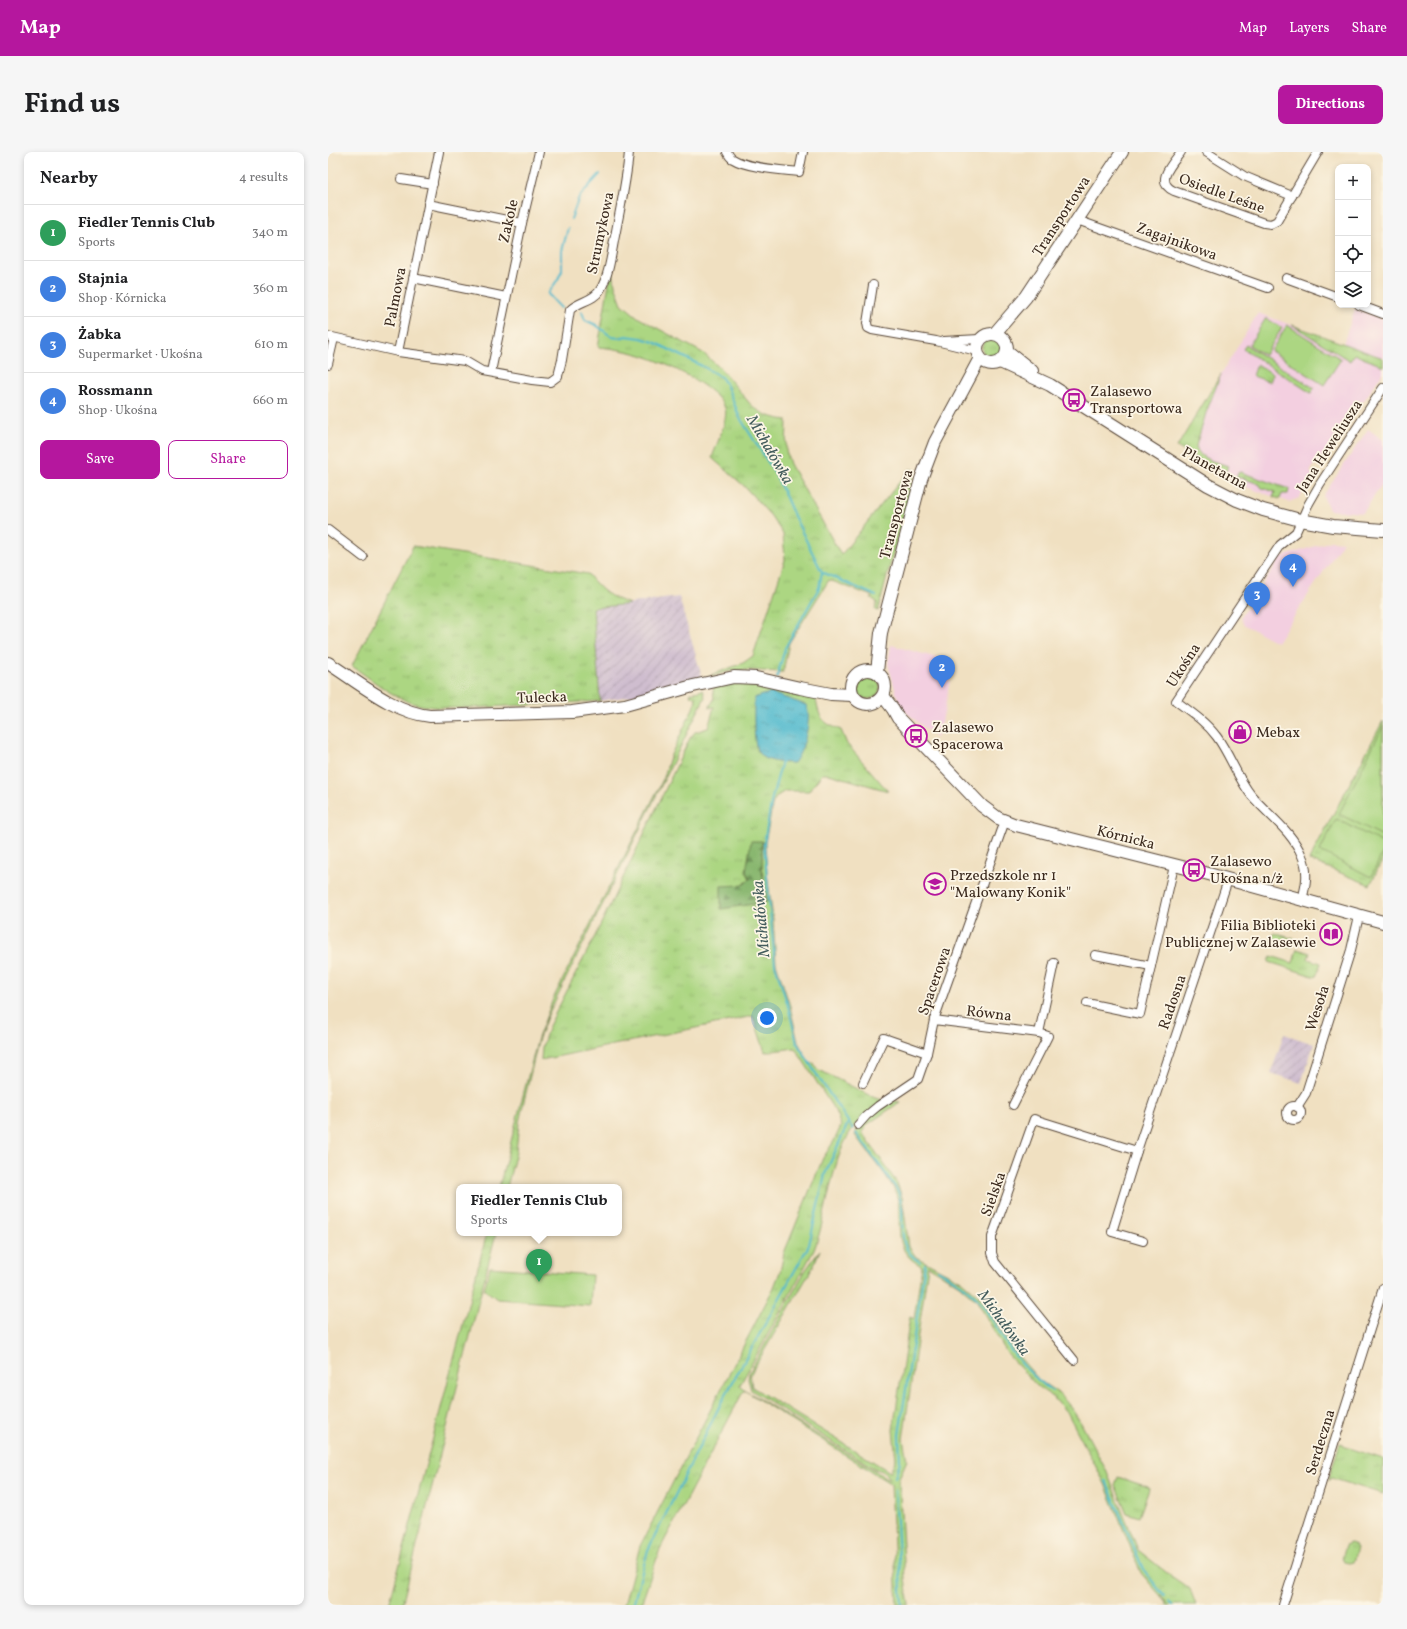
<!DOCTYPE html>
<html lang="en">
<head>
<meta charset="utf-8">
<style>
  :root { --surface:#fff; --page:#f6f6f6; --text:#202124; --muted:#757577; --line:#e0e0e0; --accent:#b5179e }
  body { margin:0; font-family:Vollkorn,serif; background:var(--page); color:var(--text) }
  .controls { position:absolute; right:12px; top:12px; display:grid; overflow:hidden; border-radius:8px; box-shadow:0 2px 6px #0003 }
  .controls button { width:36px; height:36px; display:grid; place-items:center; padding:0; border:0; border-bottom:1px solid var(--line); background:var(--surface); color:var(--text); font:20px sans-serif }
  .you { position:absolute; left:439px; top:866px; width:14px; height:14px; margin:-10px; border:3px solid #fff; border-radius:50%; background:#1a73e8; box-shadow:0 0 0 6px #1a73e833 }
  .badge { display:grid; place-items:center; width:26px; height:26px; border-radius:50%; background:var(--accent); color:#fff; font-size:13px; font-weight:700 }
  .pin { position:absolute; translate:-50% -33px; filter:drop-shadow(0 1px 2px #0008) }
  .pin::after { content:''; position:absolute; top:21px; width:14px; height:12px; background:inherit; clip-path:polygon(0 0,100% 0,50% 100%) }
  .popup { position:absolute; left:128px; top:1032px; width:166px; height:52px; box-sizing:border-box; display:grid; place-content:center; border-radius:8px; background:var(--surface); filter:drop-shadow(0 1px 3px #0005); font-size:13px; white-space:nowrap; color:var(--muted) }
  .popup b { font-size:15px; color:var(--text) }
  .popup::after { content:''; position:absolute; left:50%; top:100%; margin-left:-8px; border:8px solid transparent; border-top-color:var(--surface) }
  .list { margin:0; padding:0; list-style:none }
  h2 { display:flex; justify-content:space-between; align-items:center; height:52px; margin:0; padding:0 16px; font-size:17px }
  h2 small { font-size:13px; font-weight:400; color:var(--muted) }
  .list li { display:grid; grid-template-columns:26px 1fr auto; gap:12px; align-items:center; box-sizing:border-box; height:56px; padding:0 16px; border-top:1px solid var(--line) }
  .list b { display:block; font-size:15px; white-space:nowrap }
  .list p { margin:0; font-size:13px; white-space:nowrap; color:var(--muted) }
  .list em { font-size:13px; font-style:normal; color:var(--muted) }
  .actions { display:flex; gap:8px; padding:12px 16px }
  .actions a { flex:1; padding:9px 0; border:1px solid var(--accent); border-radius:8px; text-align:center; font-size:14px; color:var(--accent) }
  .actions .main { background:var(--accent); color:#fff }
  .icon { flex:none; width:22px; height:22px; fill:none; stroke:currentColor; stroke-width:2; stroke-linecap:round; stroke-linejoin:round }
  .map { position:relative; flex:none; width:1055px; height:1453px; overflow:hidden; border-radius:8px }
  header { display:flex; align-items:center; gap:24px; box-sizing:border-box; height:56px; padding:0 20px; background:var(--accent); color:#fff }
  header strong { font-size:19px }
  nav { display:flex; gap:22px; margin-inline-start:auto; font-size:14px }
  .intro { display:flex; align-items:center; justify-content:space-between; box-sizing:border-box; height:96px; padding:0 24px }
  h1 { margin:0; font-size:28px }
  .button { padding:10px 18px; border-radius:8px; background:var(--accent); color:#fff; font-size:14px; font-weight:700 }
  main { display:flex; gap:24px; padding:0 24px }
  aside { flex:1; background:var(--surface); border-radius:8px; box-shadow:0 2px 6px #0003 }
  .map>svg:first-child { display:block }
</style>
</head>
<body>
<header>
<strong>Map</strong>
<nav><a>Map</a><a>Layers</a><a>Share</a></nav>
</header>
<div class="intro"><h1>Find us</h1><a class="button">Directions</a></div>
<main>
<aside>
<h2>Nearby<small>4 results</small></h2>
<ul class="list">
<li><span class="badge" style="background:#2e9e5b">1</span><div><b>Fiedler Tennis Club</b><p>Sports</p></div><em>340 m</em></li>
<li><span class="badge" style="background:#3f7fe0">2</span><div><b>Stajnia</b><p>Shop · Kórnicka</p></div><em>360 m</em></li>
<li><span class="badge" style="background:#3f7fe0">3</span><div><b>Żabka</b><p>Supermarket · Ukośna</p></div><em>610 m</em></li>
<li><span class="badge" style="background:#3f7fe0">4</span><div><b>Rossmann</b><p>Shop · Ukośna</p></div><em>660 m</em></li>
</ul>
<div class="actions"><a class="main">Save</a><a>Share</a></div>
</aside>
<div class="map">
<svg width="1055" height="1453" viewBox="0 0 1055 1453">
  <defs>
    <pattern id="industrial-furrows" width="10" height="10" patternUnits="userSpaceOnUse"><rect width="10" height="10" fill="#cfbdcf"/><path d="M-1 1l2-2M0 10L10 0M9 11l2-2" fill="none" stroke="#a99aa7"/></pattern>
    <pattern id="grass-tufts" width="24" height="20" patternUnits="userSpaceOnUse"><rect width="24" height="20" fill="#acd682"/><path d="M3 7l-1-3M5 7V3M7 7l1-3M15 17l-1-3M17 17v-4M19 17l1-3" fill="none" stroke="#95b870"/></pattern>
    <pattern id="forest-firs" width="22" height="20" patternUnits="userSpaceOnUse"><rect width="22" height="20" fill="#89b770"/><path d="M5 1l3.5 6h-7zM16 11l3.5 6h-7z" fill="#71955b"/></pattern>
    <pattern id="water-ripples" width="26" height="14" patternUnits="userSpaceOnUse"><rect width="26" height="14" fill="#51bace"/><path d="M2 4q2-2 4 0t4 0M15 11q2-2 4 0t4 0" fill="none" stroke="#4497a7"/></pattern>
  </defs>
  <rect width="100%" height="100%" fill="#fcf5e5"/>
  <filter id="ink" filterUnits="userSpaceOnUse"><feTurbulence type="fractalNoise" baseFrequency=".025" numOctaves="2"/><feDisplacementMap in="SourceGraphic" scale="8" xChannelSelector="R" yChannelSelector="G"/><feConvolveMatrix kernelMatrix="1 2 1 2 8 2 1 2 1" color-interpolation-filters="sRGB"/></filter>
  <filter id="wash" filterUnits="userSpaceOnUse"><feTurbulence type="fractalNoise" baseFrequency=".012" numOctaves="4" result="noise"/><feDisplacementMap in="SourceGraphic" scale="16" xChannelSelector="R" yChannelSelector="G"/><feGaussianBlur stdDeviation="0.9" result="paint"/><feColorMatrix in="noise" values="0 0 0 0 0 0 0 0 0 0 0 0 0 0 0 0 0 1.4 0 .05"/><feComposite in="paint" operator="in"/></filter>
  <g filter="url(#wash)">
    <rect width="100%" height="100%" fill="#f0e0c1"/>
    <g fill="#f3cfe0">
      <path d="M 1027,157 L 1055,167 L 1055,220 L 992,315 L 987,312 L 982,320 L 987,323 L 971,346 L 961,350 L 918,335 L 898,326 L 849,295 L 930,161 L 1015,192 Z"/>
      <path d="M 1040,277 L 1055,288 L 1055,331 L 1035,361 L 1001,358 L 995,344 Z"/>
      <path d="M 1003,389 L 1015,390 L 949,490 L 915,472 L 913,465 L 953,405 Z"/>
      <path d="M 563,493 L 613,507 L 611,520 L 623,522 L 616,561 L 608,586 L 572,555 L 560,512 Z"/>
    </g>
    <g fill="url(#industrial-furrows)">
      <path d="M 351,445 L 374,525 L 315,542 L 272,549 L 265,456 Z"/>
      <path d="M 956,882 L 986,892 L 973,931 L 943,921 Z"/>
    </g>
    <g fill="url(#grass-tufts)" stroke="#748050" fill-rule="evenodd">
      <path d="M 284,113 L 287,133 L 294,152 L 311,166 L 375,201 L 393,217 L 423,253 C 435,263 444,266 459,268 L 458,299 L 462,312 L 513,403 L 582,317 L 587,318 L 550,459 L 547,458 L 549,450 L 543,446 L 544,444 L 501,428 L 461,491 L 455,520 L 415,518 L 402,519 L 384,524 L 383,523 L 415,511 L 425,504 L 457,408 L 455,382 L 443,364 L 415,333 L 384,306 C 387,296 401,266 397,256 C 388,235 340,212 319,205 C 306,200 284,196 270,195 Z"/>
      <path d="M 964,173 L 1055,206 L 1055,215 C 1046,209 1036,208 1027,202 L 1022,209 Z"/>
      <circle cx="664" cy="196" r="10"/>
      <path d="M 929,212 L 945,222 L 942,230 L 925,224 Z"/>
      <path d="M 893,222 L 878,261 L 868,294 C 871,308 887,309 900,314 L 896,324 L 849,295 Z"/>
      <path d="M 912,320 L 961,337 L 960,342 L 954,342 L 952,347 L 945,345 L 947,340 L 934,336 L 931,332 L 917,327 L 916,325 L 915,327 L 911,325 L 910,327 L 908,327 L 910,321 Z"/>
      <path d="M 85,394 L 260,422 C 273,439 283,446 302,452 L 265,456 L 272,549 C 235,551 197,553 160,555 C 135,556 108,558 84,551 C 63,544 43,527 24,514 Z"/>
      <circle cx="540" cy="535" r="12"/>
      <path d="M 410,530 L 439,534 L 488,547 C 491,567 495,571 513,578 L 519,592 L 560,639 L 501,622 L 494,622 L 481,639 L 457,639 L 449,644 L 445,650 L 437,691 L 439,721 L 445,767 L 448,811 L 462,854 L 470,890 L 482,912 L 486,911 L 489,917 L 547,946 L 556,948 C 547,956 536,963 528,972 C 503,1002 500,1061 486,1098 L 412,1233 L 416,1238 L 427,1244 L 562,1328 C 560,1321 554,1318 547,1317 L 423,1238 L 420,1227 L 421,1221 L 477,1119 L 492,1098 L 485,1115 L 422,1223 L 424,1235 L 562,1320 L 568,1307 L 565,1278 L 582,1165 L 586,1167 L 594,1114 C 590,1112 585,1109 582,1106 C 563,1088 578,1057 565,1035 C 555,1018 539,1000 527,983 C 531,969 549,958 560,948 L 572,950 L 540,972 L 534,980 L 569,1031 L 574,1045 L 581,1095 L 588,1105 L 635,1130 L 653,1146 L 686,1199 L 711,1228 L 730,1241 L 742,1254 L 753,1271 L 778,1318 L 810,1398 L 843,1424 L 862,1437 L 868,1453 L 838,1453 L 838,1450 L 813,1421 L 777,1332 L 740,1262 L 725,1245 L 710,1235 L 680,1203 L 649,1149 L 631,1133 L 600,1114 L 575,1287 L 579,1308 L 571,1326 L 577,1427 L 581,1453 L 569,1453 L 563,1332 L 416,1238 L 332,1397 L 313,1453 L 296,1453 L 312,1394 L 446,1135 L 452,1120 L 456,1101 L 495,1006 L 506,989 L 513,974 L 507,959 L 467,896 L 437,900 L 425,864 L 213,908 L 214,895 L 221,874 L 268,782 L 362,586 L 367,580 L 380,576 L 386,555 L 381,556 L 386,547 L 385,538 L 387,534 ZM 443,541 L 457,611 L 441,608 L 429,599 L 426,573 L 434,543 ZM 434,689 L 434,720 L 439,750 L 415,733 L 422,727 Z"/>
      <path d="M 375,538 L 377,545 L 373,553 L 219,865 L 211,886 L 191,970 L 188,1000 L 179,1035 L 171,1035 L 210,886 L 225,847 L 336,625 L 342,605 L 367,552 L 368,545 L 362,544 L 363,541 Z"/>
      <path d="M 1055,569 L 1055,707 L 1042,733 L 981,708 Z"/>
      <path d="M 969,797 L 982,801 L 980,807 L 993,811 L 988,825 L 941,810 L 943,804 L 965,811 Z"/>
      <path d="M 159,1081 L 168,1081 L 74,1453 L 61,1453 Z"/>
      <path d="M 1012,1291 L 1015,1292 L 1015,1294 L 1055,1307 L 1055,1342 L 1003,1326 L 1000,1329 Z"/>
      <path d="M 790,1325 L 820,1335 L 821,1337 L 811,1365 L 799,1361 L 787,1333 Z"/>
      <path d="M 1022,1391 L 1027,1393 L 1029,1396 L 1025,1410 L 1021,1411 L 1016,1410 L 1014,1406 L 1018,1393 Z"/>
    </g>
    <path fill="url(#forest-firs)" stroke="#627047" d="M 423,689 L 434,689 L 434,720 L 439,750 L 393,757 L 393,734 L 415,733 L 422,727 L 418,719 Z"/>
    <g fill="#acd682" stroke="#748050">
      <path d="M 938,166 L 954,176 L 937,203 L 921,193 Z"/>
      <path d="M 959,173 L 1013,207 L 996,233 L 943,199 Z"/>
      <path d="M 918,193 L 986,236 L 983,241 L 915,197 Z"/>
      <path d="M 1055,574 L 1055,684 L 1011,662 Z"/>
      <path d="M 1008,667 L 1055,691 L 1055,700 L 1043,725 L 992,699 Z"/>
      <path d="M 946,781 L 966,787 L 963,796 L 943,791 Z"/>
      <path d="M 162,1115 L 264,1123 L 262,1154 L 169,1147 L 156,1137 Z"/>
    </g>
    <path fill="url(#water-ripples)" stroke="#467276" d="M 443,541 L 478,553 C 485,567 475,600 466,611 C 456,611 436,610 430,600 C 425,592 426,557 426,546 L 434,543 Z"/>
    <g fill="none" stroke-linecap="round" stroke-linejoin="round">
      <g stroke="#51bace" stroke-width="2">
        <path d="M 243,67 L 251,45 L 272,22"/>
        <path d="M 233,156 L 220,142 L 230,127 L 234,118 L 234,99 L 240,76"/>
        <path d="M 254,160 L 257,168 L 268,173 L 284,185 L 291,186 L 298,184 L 313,186 L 326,190 L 374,214 L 393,225 L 398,232 L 412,266 L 447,321 L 467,366 L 494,420 L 491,436 L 457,496 L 449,525"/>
        <path d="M 494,420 L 548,444"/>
        <path d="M 454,609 L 444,646 L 436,692 L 447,812 L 460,854 L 469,891 L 487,920 L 525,977"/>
        <path d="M 528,981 L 570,1039 C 572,1045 573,1051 574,1057 C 575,1078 570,1097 592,1110"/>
        <path d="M 610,1118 C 625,1127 640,1136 651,1149 C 662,1161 669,1177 678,1191 C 690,1210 705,1225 724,1239"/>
        <path d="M 567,1325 L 572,1310 L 571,1283 L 597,1112"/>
        <path d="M 778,1329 L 815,1417 L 836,1444"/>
        <path d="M 567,1337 L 574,1453"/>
        <path d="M 841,1449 L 844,1453"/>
        <path d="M 305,1453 L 320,1398 L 392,1253 L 481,1093 L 497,1022 L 520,971"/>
      </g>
    </g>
  </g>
  <g filter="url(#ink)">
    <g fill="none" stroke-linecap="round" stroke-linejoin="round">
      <g stroke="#564536" stroke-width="10">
        <g id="street">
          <path d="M 399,0 C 401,3 402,6 405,7 C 419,16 454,18 471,20 L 475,0"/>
          <path d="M 853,0 C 844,12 826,30 846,39 L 936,71 L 943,72 L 949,69 L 990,0"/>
          <path d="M 878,0 L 916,24 L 964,44"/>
          <path d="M 73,27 L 105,32"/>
          <path d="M 100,52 L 194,71"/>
          <path d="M 749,68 L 940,136"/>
          <path d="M 85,126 L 178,145"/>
          <path d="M 958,126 L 1010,145"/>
          <path d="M 545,133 L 539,171 L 540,176 L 544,178 L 608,189 L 649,199"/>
          <path d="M 1031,153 L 1055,162"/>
          <path d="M 0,184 L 70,200 L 137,209 L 154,219 L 204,228 L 222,230 L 230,224 L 234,208 L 242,158 C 251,149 266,149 272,138 C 282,123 284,96 288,79 C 293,53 299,26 301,0"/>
          <path d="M 616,189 L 651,187"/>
          <path d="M 70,200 L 111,0"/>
          <path d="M 0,212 L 6,186"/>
          <path d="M 163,220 L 194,71 L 211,0"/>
          <path d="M 0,378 L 35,405"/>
          <path d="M 974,748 C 978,733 981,719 974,704 C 964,679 940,663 923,643 C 909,625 902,603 889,585 C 878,570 863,560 848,549 L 952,393 L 968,380 L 980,353 L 992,332 L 1055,236"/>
          <path d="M 767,803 L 823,814"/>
          <path d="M 759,851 L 812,862 L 846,714"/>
          <path d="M 606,868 L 711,881 L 720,884 L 685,953"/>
          <path d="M 711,881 L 726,811"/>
          <path d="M 535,931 L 556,886 L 599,901"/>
          <circle cx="966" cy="961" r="7"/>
          <path d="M 969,955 L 978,941 L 1023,798 L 1031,764"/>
          <path d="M 530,973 L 538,964 L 550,954 L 590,927 L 599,901 L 606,868 L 677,669"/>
          <path d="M 815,1089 L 784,1080 L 809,999 L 900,728"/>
          <path d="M 746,1208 L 667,1110 L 664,1101 L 664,1085 L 706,967 L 809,999"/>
          <path d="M 955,1453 L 1055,1136"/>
        </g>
      </g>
      <g stroke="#564536" stroke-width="14">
        <g id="secondary">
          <path d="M 667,181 L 698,145 L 794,0"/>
          <circle cx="664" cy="197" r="15"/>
          <path d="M 679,199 L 704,219"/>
          <path d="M 672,210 L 722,233 L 880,333 L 909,348 L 935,358 L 972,368 L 1005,374 L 1055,378"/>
          <path d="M 0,511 C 30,530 67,561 102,564 L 244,560 L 297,553 L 365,534 L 406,525 L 428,526 L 472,536 L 503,542 L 524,543"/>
          <circle cx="540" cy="535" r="17"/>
          <path d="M 549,520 L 553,481 L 593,327 L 607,290 L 652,206"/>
          <path d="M 555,544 L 565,557 L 570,566 L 654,654 L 670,666 L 688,673 L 866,718 L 1055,770"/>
        </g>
      </g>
      <use href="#street" stroke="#fff" stroke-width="8"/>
      <use href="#secondary" stroke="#fff" stroke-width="12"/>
    </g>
  </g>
  <defs>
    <g id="bus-ring" transform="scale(1.15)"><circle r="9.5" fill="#fcf5e5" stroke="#b5179e" stroke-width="1.5"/><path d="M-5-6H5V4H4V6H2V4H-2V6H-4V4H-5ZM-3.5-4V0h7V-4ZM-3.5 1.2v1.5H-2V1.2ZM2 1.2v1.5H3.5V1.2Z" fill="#b5179e"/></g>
    <g id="shop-ring" transform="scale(1.15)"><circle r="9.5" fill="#fcf5e5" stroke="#b5179e" stroke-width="1.5"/><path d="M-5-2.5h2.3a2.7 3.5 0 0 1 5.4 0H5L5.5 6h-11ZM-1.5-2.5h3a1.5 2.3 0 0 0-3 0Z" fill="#b5179e"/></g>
    <g id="school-ring" transform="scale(1.15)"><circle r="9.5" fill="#fcf5e5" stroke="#b5179e" stroke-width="1.5"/><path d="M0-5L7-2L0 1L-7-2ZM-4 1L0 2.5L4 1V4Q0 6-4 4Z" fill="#b5179e"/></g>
    <g id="library-ring" transform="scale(1.15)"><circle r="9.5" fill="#fcf5e5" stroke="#b5179e" stroke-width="1.5"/><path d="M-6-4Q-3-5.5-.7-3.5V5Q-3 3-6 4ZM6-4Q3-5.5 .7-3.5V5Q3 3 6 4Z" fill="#b5179e"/></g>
  </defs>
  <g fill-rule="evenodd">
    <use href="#bus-ring" x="746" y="248"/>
    <use href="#shop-ring" x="912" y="580"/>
    <use href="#bus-ring" x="588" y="584"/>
    <use href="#bus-ring" x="866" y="718"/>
    <use href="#school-ring" x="607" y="732"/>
    <use href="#library-ring" x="1003" y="782"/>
  </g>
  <g text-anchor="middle" stroke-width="3.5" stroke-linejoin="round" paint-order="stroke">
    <g font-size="15" fill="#3b2a1e" stroke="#fcf5e5">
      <text transform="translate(894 41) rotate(20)" y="5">Osiedle Leśne</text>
      <text transform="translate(733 64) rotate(-57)" y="5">Transportowa</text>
      <text transform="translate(180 69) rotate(-77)" y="5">Zakole</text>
      <text transform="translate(272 81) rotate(-78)" y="5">Strumykowa</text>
      <text transform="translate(849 89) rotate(20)" y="5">Zagajnikowa</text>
      <text transform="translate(67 145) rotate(-79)" y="5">Palmowa</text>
      <text transform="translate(1001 294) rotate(-57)" y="5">Jana Heweliusza</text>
      <text transform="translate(887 316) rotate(29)" y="5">Planetarna</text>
      <text transform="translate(568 362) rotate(-75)" y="5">Transportowa</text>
      <text transform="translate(855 513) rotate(-57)" y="5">Ukośna</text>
      <text transform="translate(214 545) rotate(-2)" y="5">Tulecka</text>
      <text transform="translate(798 685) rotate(14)" y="5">Kórnicka</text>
      <text transform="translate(606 829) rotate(-71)" y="5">Spacerowa</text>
      <text transform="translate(844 850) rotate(-71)" y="5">Radosna</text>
      <text transform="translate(989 856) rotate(-72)" y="5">Wesoła</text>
      <text transform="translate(661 861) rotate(7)" y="5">Równa</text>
      <text transform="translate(665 1042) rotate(-70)" y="5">Sielska</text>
      <text transform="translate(992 1290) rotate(-73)" y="5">Serdeczna</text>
    </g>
    <g font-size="15" fill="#3b2a1e" stroke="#fcf5e5" text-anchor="start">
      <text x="762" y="244">Zalasewo<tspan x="762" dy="17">Transportowa</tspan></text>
      <text x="604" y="580">Zalasewo<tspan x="604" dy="17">Spacerowa</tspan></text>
      <text x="928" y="585">Mebax</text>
      <text x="882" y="714">Zalasewo<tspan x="882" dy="17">Ukośna n/ż</tspan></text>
      <text x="622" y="728">Przedszkole nr 1<tspan x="622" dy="17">"Malowany Konik"</tspan></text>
      <text x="988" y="778" text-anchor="end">Filia Biblioteki<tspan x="988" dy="17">Publicznej w Zalasewie</tspan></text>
    </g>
    <g font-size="16" font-style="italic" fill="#435c5c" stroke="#fcf5e5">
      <text transform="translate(443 297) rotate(60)" y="6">Michałówka</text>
      <text transform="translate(432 767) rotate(-95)" y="6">Michałówka</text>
      <text transform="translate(677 1170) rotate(54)" y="6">Michałówka</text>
    </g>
  </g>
</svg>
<div class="controls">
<button>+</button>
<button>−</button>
<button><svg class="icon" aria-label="locate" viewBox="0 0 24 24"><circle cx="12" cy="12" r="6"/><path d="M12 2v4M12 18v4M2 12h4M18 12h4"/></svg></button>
<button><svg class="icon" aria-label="layers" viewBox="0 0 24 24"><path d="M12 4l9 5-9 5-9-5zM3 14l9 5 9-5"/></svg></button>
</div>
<div class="you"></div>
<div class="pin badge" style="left:211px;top:1130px;background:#2e9e5b">1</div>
<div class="popup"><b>Fiedler Tennis Club</b>Sports</div>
<div class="pin badge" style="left:614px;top:536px;background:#3f7fe0">2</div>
<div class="pin badge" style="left:929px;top:463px;background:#3f7fe0">3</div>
<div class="pin badge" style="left:965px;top:435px;background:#3f7fe0">4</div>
</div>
</main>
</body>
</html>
